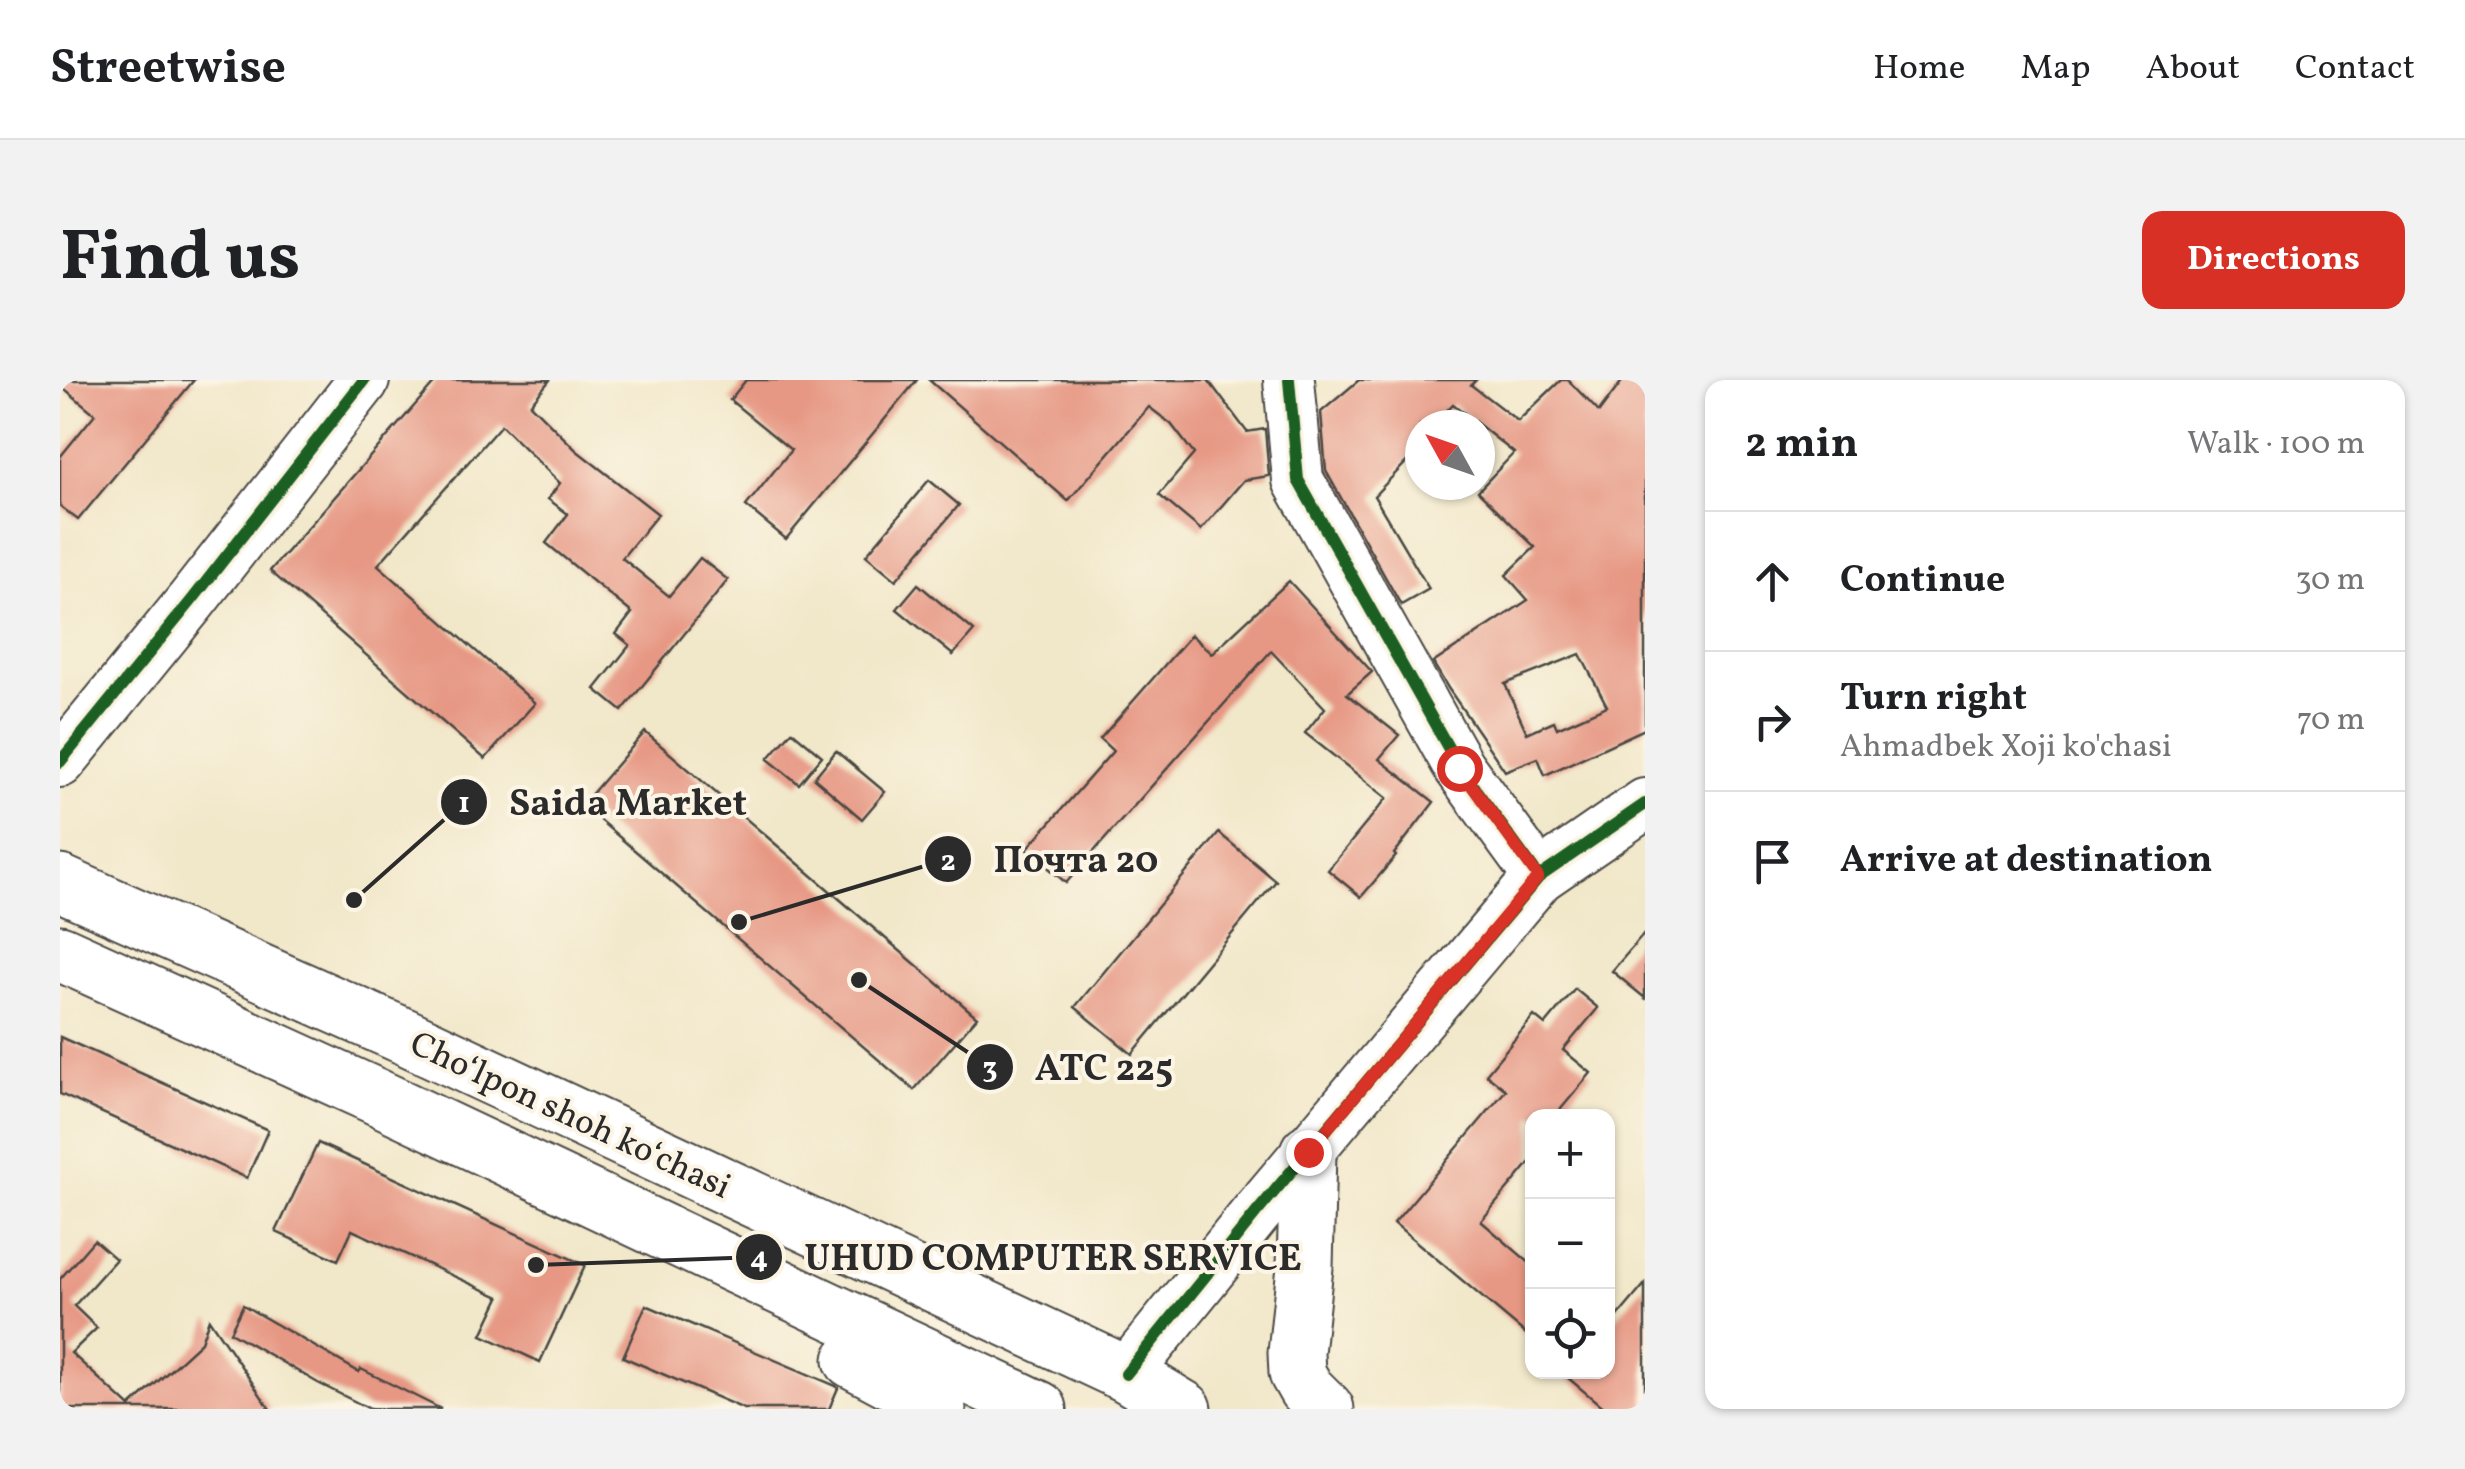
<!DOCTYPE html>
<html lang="en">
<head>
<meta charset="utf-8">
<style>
  :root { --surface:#fff; --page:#f2f2f2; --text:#202124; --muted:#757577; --line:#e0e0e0; --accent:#d93025 }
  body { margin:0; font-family:Vollkorn,serif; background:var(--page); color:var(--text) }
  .controls { position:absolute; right:30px; bottom:30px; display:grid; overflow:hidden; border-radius:20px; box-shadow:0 2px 8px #0004 }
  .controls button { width:90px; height:90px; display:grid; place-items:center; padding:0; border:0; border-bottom:2px solid var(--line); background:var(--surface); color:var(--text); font:50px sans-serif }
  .compass { position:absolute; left:1345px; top:30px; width:90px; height:90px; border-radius:50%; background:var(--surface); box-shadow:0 2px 8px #0004; rotate:310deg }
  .stop { position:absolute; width:30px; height:30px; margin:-22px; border:8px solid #d93025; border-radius:50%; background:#fff }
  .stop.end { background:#d93025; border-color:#fff; box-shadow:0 2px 10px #0008 }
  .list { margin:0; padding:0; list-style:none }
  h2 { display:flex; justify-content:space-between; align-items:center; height:130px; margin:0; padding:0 40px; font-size:42px }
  h2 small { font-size:32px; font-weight:400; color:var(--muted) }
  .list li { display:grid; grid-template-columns:65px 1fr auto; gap:30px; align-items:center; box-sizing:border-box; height:140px; padding:0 40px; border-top:2px solid var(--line) }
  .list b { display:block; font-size:38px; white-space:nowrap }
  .list p { margin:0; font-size:32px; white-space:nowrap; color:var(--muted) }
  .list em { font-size:32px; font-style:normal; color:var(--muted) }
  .icon { flex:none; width:55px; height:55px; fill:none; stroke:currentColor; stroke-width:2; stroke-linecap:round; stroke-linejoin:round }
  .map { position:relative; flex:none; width:1585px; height:1029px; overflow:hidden; border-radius:20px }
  header { display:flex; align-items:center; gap:60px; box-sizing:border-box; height:140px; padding:0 50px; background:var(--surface); border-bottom:2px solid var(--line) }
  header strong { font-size:48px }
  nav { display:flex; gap:55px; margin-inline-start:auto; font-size:35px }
  .intro { display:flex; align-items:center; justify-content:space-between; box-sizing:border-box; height:240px; padding:0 60px }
  h1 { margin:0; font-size:70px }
  .button { padding:25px 45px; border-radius:20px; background:var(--accent); color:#fff; font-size:35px; font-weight:700 }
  main { display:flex; gap:60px; padding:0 60px }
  aside { flex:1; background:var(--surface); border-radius:20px; box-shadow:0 2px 8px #0004 }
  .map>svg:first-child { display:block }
</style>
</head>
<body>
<header>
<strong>Streetwise</strong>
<nav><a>Home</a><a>Map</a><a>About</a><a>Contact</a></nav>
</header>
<div class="intro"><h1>Find us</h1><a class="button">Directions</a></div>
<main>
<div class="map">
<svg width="1585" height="1029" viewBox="0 0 1585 1029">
  <rect width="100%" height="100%" fill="#fcf5e5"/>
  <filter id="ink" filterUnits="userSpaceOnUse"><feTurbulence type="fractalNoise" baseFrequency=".01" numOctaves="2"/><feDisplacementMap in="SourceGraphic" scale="20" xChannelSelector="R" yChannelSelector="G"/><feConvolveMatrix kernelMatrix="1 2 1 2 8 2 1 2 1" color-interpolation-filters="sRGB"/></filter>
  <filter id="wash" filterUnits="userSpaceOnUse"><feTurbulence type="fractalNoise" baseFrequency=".0048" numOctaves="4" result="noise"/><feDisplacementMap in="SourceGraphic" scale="40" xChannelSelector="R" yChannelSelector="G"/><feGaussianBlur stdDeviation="2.25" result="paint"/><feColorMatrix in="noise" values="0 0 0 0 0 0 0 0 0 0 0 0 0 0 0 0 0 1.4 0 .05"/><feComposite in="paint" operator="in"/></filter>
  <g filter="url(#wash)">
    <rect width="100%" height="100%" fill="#f1e7c9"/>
    <g id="blocks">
      <g fill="#e69884" fill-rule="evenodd">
        <path d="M 0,0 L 134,0 L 18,140 L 0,126 L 0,77 L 35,34 L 0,5 Z"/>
        <path d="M 377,0 L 490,0 L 470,24 L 516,70 L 598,134 L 562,178 L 609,216 L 640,178 L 668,200 L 562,331 L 535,309 L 570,265 L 556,254 L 572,233 L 486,163 L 508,134 L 488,119 L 500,103 L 441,45 L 318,185 L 475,323 L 425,379 L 210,191 Z"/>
        <path d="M 686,0 L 857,0 L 726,159 L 686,126 L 731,70 L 670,20 Z"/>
        <path d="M 869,0 L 1148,0 L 1187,52 L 1205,49 L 1209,96 L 1184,100 L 1141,150 L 1099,115 L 1134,74 L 1111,44 L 1089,27 L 1008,121 Z"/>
        <path d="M 1299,0 L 1416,0 L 1411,5 L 1458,41 L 1501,0 L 1508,0 L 1539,32 L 1563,0 L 1585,0 L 1585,349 L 1485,395 L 1478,378 L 1445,391 L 1388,308 L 1373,283 L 1468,220 L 1446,195 L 1475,167 L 1418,111 L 1454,73 L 1393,24 L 1373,45 L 1360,45 L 1360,58 L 1350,68 L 1355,73 L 1314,116 L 1369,209 L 1341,225 L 1266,91 L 1261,32 ZM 1520,274 L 1547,326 L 1497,348 L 1494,341 L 1467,353 L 1445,304 Z"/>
        <path d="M 869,100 L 899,125 L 836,200 L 806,175 Z"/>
        <path d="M 1229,201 L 1312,292 L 1287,314 L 1339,355 L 1319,379 L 1374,422 L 1334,474 L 1336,476 L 1301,517 L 1268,490 L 1327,418 L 1245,353 L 1265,328 L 1211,271 L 1006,503 L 967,469 L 1053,371 L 1040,359 L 1131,255 L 1152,273 Z"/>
        <path d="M 858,204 L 914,251 L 893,275 L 837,229 Z"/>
        <path d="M 732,351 L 762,376 L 739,404 L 708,379 Z"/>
        <path d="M 585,352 L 917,637 L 854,710 L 522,425 Z"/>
        <path d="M 776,371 L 825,412 L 802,439 L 754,398 Z"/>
        <path d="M 1159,453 L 1216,501 L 1072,674 L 1015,627 Z"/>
        <path d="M 1585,553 L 1585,618 L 1552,591 Z"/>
        <path d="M 1515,609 L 1538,628 L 1503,670 L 1531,693 L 1495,736 L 1472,736 L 1472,780 L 1421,841 L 1472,885 L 1472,959 L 1334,843 L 1446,710 L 1426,694 L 1474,636 L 1485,645 Z"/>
        <path d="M 0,657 L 208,750 L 187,798 L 0,714 Z"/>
        <path d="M 258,763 L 525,885 L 480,982 L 422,955 L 440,917 L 292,850 L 278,880 L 216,852 Z"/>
        <path d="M 34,860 L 56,879 L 14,926 L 37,948 L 11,973 L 70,1027 L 141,962 L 149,939 L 210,1029 L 0,1029 L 0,899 Z"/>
        <path d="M 1585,904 L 1585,1029 L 1545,1029 L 1501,992 L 1548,992 L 1548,948 Z"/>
        <path d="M 183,925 L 299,992 L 301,989 L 381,1029 L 310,1029 L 258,1003 L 170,952 Z"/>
        <path d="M 586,925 L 776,1006 L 778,1008 L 769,1029 L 684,1029 L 563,977 Z"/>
      </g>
    </g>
  </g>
  <g filter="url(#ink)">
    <use href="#blocks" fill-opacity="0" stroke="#494743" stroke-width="2.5"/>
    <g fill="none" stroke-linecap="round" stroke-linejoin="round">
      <g stroke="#494743" stroke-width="54">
        <g id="minor">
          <path d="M 1229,0 L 1238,100 L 1399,387 L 1479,497"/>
          <path d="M 0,382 L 132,220 L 304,0"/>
          <path d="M 1066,994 L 1197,832 L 1479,497 L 1585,424"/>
        </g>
      </g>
      <g stroke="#494743" stroke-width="59">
        <g id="major">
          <path d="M 0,503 L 344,656 L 1066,994 L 1124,1029"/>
          <path d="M 0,573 L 313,715 L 979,1029"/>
          <path d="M 1248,772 L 1245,887 L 1236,973 L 1237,993 L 1246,1009 L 1266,1029"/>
          <path d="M 792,980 L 869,1021 L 878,1029"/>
        </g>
      </g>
      <use href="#minor" stroke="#fff" stroke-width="50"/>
      <use href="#major" stroke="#fff" stroke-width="55"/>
      <g stroke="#fcf5e5" stroke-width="19">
        <g id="cycleway">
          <path d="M 1229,0 L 1238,100 L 1399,387 L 1479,497"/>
          <path d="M 0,382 L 132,220 L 304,0"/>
          <path d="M 1066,994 L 1197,832 L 1479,497 L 1585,424"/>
        </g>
      </g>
      <use href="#cycleway" stroke="#1b5e20" stroke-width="12"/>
    </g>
  </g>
  <g fill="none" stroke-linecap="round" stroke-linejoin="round" filter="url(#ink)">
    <path stroke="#d93025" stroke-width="12" d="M 1248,772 L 1478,497 L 1399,388"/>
  </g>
  <g text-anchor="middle" stroke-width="8" stroke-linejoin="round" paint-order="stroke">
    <g font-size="35" fill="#2b2b2b" stroke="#fcf5e5">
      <text transform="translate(511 734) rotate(25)" y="12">Choʻlpon shoh koʻchasi</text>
    </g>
  </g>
  <path fill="none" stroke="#2b2b2b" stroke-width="4" d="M294 520L404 422M679 542L888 479M799 600L930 687M476 885L699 877"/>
  <g fill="#2b2b2b" stroke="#fcf5e5" stroke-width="4">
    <circle cx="294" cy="520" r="10"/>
    <circle cx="679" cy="542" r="10"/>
    <circle cx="799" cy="600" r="10"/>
    <circle cx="476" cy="885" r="10"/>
    <circle cx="404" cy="422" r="25"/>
    <circle cx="888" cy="479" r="25"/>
    <circle cx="930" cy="687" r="25"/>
    <circle cx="699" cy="877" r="25"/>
  </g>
  <g font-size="30" text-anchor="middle" font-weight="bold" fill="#fff">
    <text x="404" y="432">1</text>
    <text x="888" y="490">2</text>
    <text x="930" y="697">3</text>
    <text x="699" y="887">4</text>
  </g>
  <g font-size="38" text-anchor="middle" font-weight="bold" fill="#2b2b2b" stroke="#fcf5e5" stroke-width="8" stroke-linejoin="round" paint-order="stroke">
    <text x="568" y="435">Saida Market</text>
    <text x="1016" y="492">Почта 20</text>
    <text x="1044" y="700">АТС 225</text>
    <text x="993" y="890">UHUD COMPUTER SERVICE</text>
  </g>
</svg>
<div class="controls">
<button>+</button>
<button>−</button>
<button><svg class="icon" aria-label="locate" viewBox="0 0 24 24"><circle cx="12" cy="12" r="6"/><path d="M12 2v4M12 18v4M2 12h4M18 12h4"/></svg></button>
</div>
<svg class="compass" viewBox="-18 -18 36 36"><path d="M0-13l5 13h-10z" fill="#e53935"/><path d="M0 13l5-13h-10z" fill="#757577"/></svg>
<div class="stop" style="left:1399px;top:388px"></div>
<div class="stop end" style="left:1248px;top:772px"></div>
</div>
<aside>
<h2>2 min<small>Walk · 100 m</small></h2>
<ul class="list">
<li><svg class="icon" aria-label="ahead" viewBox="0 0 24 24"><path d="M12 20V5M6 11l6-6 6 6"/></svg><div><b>Continue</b></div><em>30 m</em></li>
<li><svg class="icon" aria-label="right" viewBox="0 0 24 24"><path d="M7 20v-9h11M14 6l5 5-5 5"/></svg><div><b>Turn right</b><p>Ahmadbek Xoji ko'chasi</p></div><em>70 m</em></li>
<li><svg class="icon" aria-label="arrive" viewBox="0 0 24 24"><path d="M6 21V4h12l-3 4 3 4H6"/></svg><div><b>Arrive at destination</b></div></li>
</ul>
</aside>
</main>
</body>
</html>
